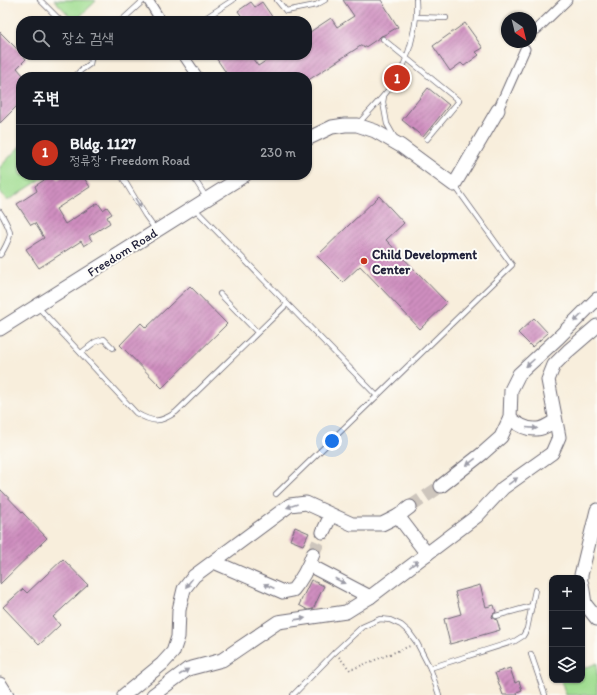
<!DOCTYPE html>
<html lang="ko">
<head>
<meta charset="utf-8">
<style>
  :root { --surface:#171b24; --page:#242831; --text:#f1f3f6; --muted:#9ea1a6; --line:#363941; --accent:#c8321e }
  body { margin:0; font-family:Itim,"Poor Story",sans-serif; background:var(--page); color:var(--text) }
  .controls { position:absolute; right:12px; bottom:12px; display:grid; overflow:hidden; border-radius:8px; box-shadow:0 1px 3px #0004 }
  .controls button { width:36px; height:36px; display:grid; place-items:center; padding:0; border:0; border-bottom:1px solid var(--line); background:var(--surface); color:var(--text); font:20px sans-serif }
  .compass { position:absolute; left:501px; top:12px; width:36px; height:36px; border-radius:50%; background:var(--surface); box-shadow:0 1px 3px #0004; rotate:145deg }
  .you { position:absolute; left:332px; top:441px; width:14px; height:14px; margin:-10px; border:3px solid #fff; border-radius:50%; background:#1a73e8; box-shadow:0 0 0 6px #1a73e833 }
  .badge { display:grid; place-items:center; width:26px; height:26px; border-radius:50%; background:var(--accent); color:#fff; font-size:13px; font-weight:700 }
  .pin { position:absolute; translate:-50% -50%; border:2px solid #fff; box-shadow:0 1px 4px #0006 }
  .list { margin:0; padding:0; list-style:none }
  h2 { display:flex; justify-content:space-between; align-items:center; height:52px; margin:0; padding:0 16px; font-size:17px }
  h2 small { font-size:13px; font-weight:400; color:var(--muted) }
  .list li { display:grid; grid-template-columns:26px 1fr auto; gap:12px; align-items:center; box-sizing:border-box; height:56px; padding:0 16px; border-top:1px solid var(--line) }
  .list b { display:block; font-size:15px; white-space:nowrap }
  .list p { margin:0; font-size:13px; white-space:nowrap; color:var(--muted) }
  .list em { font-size:13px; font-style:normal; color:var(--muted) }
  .icon { flex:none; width:22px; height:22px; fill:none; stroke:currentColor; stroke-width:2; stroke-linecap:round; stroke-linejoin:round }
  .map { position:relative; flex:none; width:597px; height:695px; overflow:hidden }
  .search { position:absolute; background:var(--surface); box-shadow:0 1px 3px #0004; left:16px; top:16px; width:296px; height:44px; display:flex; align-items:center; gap:10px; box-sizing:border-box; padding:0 14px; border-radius:16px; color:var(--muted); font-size:15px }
  .panel { position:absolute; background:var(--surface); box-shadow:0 1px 3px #0004; left:16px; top:72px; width:296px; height:108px; border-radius:16px }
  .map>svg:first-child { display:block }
</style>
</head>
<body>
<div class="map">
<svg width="597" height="695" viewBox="0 0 597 695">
  <defs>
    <pattern id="building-hatch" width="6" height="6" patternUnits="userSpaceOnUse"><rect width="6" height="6" fill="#cf8ebf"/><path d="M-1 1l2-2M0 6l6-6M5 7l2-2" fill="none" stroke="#a8749c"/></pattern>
  </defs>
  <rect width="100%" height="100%" fill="#fdfcf7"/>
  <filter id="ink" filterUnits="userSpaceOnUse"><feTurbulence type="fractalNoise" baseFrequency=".025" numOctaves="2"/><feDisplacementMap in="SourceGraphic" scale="8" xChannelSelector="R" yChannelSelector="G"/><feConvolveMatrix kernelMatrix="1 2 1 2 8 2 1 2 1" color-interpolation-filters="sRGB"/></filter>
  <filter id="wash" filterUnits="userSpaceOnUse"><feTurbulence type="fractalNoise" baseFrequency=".012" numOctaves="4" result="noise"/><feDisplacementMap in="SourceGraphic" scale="16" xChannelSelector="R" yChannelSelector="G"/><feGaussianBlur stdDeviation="0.9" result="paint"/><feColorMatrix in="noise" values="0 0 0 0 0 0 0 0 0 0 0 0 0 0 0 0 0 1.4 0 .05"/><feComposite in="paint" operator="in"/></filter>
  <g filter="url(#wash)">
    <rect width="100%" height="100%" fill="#f8eedc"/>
    <g fill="#a0dd91" stroke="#618066">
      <path d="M 54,0 L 95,0 L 96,1 L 75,21 Z"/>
      <path d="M 21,145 L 21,175 L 48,175 L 7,201 L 0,191 L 0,167 Z"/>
      <path d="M 597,663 L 597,695 L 566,695 L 561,680 L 582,680 L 582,669 Z"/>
    </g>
    <g id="blocks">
      <g fill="url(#building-hatch)">
        <path d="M 343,0 L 381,0 L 398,27 L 384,35 L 381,36 L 379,38 L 364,48 L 362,45 L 307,81 L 307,77 L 229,77 L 214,55 L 250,55 L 258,66 L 275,55 L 307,55 L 307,34 L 331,18 L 337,27 L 354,16 Z"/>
        <path d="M 251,2 L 255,7 L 262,2 L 275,21 L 245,21 L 238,11 Z"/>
        <path d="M 465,23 L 483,48 L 476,52 L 479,55 L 464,66 L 461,63 L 450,71 L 433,46 Z"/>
        <path d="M 0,32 L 21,53 L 21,55 L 23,55 L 26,59 L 17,68 L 23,75 L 21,77 L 21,102 L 0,123 Z"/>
        <path d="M 428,88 L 449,105 L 423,137 L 402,120 Z"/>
        <path d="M 52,175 L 56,175 L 58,179 L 64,175 L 82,175 L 90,187 L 56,209 L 65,224 L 98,203 L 103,210 L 107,207 L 112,214 L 107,217 L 110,223 L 89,236 L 92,241 L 84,246 L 81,241 L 39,268 L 26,249 L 44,238 L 35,223 L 31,225 L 17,204 L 37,191 L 35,186 Z"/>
        <path d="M 379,196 L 404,223 L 386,240 L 447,303 L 420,329 L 360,266 L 343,282 L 317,256 Z"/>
        <path d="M 190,286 L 227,324 L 162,388 L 120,345 L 141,323 L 146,328 Z"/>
        <path d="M 534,318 L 548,333 L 532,347 L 518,333 Z"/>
        <path d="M 0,489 L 47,538 L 0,584 Z"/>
        <path d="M 295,527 L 309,533 L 303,545 L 290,540 Z"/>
        <path d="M 63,559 L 88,585 L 53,617 L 60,625 L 39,645 L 3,607 L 23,589 L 27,593 Z"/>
        <path d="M 311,580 L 324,586 L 313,609 L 308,610 L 299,605 Z"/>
        <path d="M 480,585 L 486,607 L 494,605 L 496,612 L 493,614 L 492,617 L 494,619 L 497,620 L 500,630 L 450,644 L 444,619 L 461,614 L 455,592 Z"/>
        <path d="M 510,668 L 515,683 L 519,681 L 522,690 L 517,692 L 518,695 L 503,695 L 495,673 Z"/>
      </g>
    </g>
  </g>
  <g filter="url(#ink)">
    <use href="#blocks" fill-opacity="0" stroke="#6d6973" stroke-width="1"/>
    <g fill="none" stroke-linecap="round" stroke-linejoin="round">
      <path stroke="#cdc5bc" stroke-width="9" stroke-dasharray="9 4.5" stroke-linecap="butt" d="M 531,39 L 537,29"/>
      <g stroke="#cdc5bc" stroke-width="13" stroke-dasharray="13 6" stroke-linecap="butt">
        <path d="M 410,507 L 441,486"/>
        <path d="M 313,554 L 323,532"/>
      </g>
      <g stroke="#6d6973" stroke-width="6">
        <g id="lane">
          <path d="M 40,0 L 61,21"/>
          <path d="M 277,0 L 286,11 L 316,5 L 325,0"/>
          <path d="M 417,17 L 446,18"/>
          <path d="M 121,21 L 144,0"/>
          <path d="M 201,21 L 233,0"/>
          <path d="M 383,39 L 459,101 L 427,139"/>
          <path d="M 75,77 L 80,71 L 90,64 L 92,55"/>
          <path d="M 384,96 L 383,102 L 387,124 L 395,138"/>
          <path d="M 358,124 C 371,109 387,94 398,77 C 405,64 410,49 413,34 C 416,22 417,12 416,0"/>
          <path d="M 121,175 L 145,215 L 155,229"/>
          <path d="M 192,175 L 206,197"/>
          <path d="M 194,208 L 377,396"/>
          <path d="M 0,212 C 3,216 10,229 10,234 C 10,238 3,252 0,255"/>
          <path d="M 220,294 L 257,332"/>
          <path d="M 38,307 L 136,413 C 153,423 160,423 176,412 L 287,304"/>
          <path d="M 81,353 L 95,342 L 104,339 L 113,348"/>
          <path d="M 276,494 L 512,265 L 455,186"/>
          <path d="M 496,616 L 532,606"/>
          <path d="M 531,654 L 545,695"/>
          <path d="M 430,668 L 515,641 L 523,636 L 527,629 L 535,590"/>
          <path d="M 293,695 L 334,653 L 362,627 L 380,619 L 390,620 L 401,625 L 409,632 L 417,643 L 430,668 L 439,695"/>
        </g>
      </g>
      <g stroke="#6d6973" stroke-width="11">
        <g id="street">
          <path d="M 148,0 L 161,21"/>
          <path d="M 537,29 L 567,0"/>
          <path d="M 183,55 L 198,77"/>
          <path d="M 498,110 L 525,49"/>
        </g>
      </g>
      <g stroke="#6d6973" stroke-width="15">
        <g id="secondary">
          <path d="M 307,139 L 332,127 L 345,125 L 357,125 L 375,131 L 401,146 L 454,185 L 498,110"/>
          <path d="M 0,329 L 245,175"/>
          <path d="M 510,418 C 518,425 526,430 537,429 C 543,429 550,424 555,421"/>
          <path d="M 441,486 L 483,453 L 501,437 L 510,418 L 511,390 L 519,374 L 559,337 L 597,299"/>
          <path d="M 398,516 L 427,554"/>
          <path d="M 323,532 L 331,515"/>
          <path d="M 214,562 L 283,592 L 293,590 C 302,579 308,568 313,554"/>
          <path d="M 309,565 L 370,597"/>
          <path d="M 581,578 L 581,575 L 597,510"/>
          <path d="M 582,584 L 585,604 L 597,619"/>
          <path d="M 0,684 L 7,695"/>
          <path d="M 124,695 L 162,664 L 173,652 L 178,637 L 179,610 L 184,589 L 194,576 L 290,505 L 306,503 L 352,524 L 382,524 L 398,516 L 410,507"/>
          <path d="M 153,695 L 188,669 L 222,660 L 278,622 L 346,612 L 370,597 L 477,516 L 503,488 L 552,453 L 559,437 L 548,380 L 554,365 L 568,351 L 597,326"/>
        </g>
      </g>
      <path stroke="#6d6973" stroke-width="2" stroke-dasharray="1 3" stroke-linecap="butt" d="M 339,657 L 350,670 L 410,646"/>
      <use href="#lane" stroke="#fff" stroke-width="4.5"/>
      <use href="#street" stroke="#fff" stroke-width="9"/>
      <use href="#secondary" stroke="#fff" stroke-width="13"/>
    </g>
    <defs><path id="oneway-solid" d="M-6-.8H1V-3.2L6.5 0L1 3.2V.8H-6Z"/></defs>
    <g fill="#9c9ca7">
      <use href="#oneway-solid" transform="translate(138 203) rotate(59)"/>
      <use href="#oneway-solid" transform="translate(578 318) rotate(135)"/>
      <use href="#oneway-solid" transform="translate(530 363) rotate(138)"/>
      <use href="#oneway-solid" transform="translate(532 428) rotate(5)"/>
      <use href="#oneway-solid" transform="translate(471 462) rotate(142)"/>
      <use href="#oneway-solid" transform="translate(513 481) rotate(-36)"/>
      <use href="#oneway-solid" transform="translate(292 506) rotate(161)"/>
      <use href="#oneway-solid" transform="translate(414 564) rotate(-37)"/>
      <use href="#oneway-solid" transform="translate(340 581) rotate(27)"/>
      <use href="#oneway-solid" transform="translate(189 583) rotate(127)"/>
      <use href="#oneway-solid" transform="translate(269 586) rotate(-156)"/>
      <use href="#oneway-solid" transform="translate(300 619) rotate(-8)"/>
      <use href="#oneway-solid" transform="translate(184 672) rotate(-33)"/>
    </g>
  </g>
  <circle fill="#c8321e" stroke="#fdfcf7" stroke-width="1.5" cx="364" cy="261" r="4"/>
  <g text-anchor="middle" stroke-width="4" stroke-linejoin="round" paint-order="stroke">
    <g font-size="13" fill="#22223b" stroke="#fdfcf7">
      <text transform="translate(122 252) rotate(-32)" y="5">Freedom Road</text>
    </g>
    <g font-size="13" font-weight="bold" fill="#22223b" stroke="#fdfcf7" text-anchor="start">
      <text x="372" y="259">Child Development<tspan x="372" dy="15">Center</tspan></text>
    </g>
  </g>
</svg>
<div class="controls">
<button>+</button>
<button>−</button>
<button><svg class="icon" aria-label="layers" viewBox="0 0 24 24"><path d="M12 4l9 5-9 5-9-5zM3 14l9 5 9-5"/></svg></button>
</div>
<svg class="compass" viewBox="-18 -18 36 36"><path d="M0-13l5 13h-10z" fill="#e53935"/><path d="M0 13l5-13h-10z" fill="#9ea1a6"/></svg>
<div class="you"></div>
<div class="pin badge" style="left:397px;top:78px">1</div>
<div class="search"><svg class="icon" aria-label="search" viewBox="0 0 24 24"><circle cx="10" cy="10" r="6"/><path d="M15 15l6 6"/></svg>장소 검색</div>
<section class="panel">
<h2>주변<small></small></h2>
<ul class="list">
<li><span class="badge">1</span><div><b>Bldg. 1127</b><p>정류장 · Freedom Road</p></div><em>230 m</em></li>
</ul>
</section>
</div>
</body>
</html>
